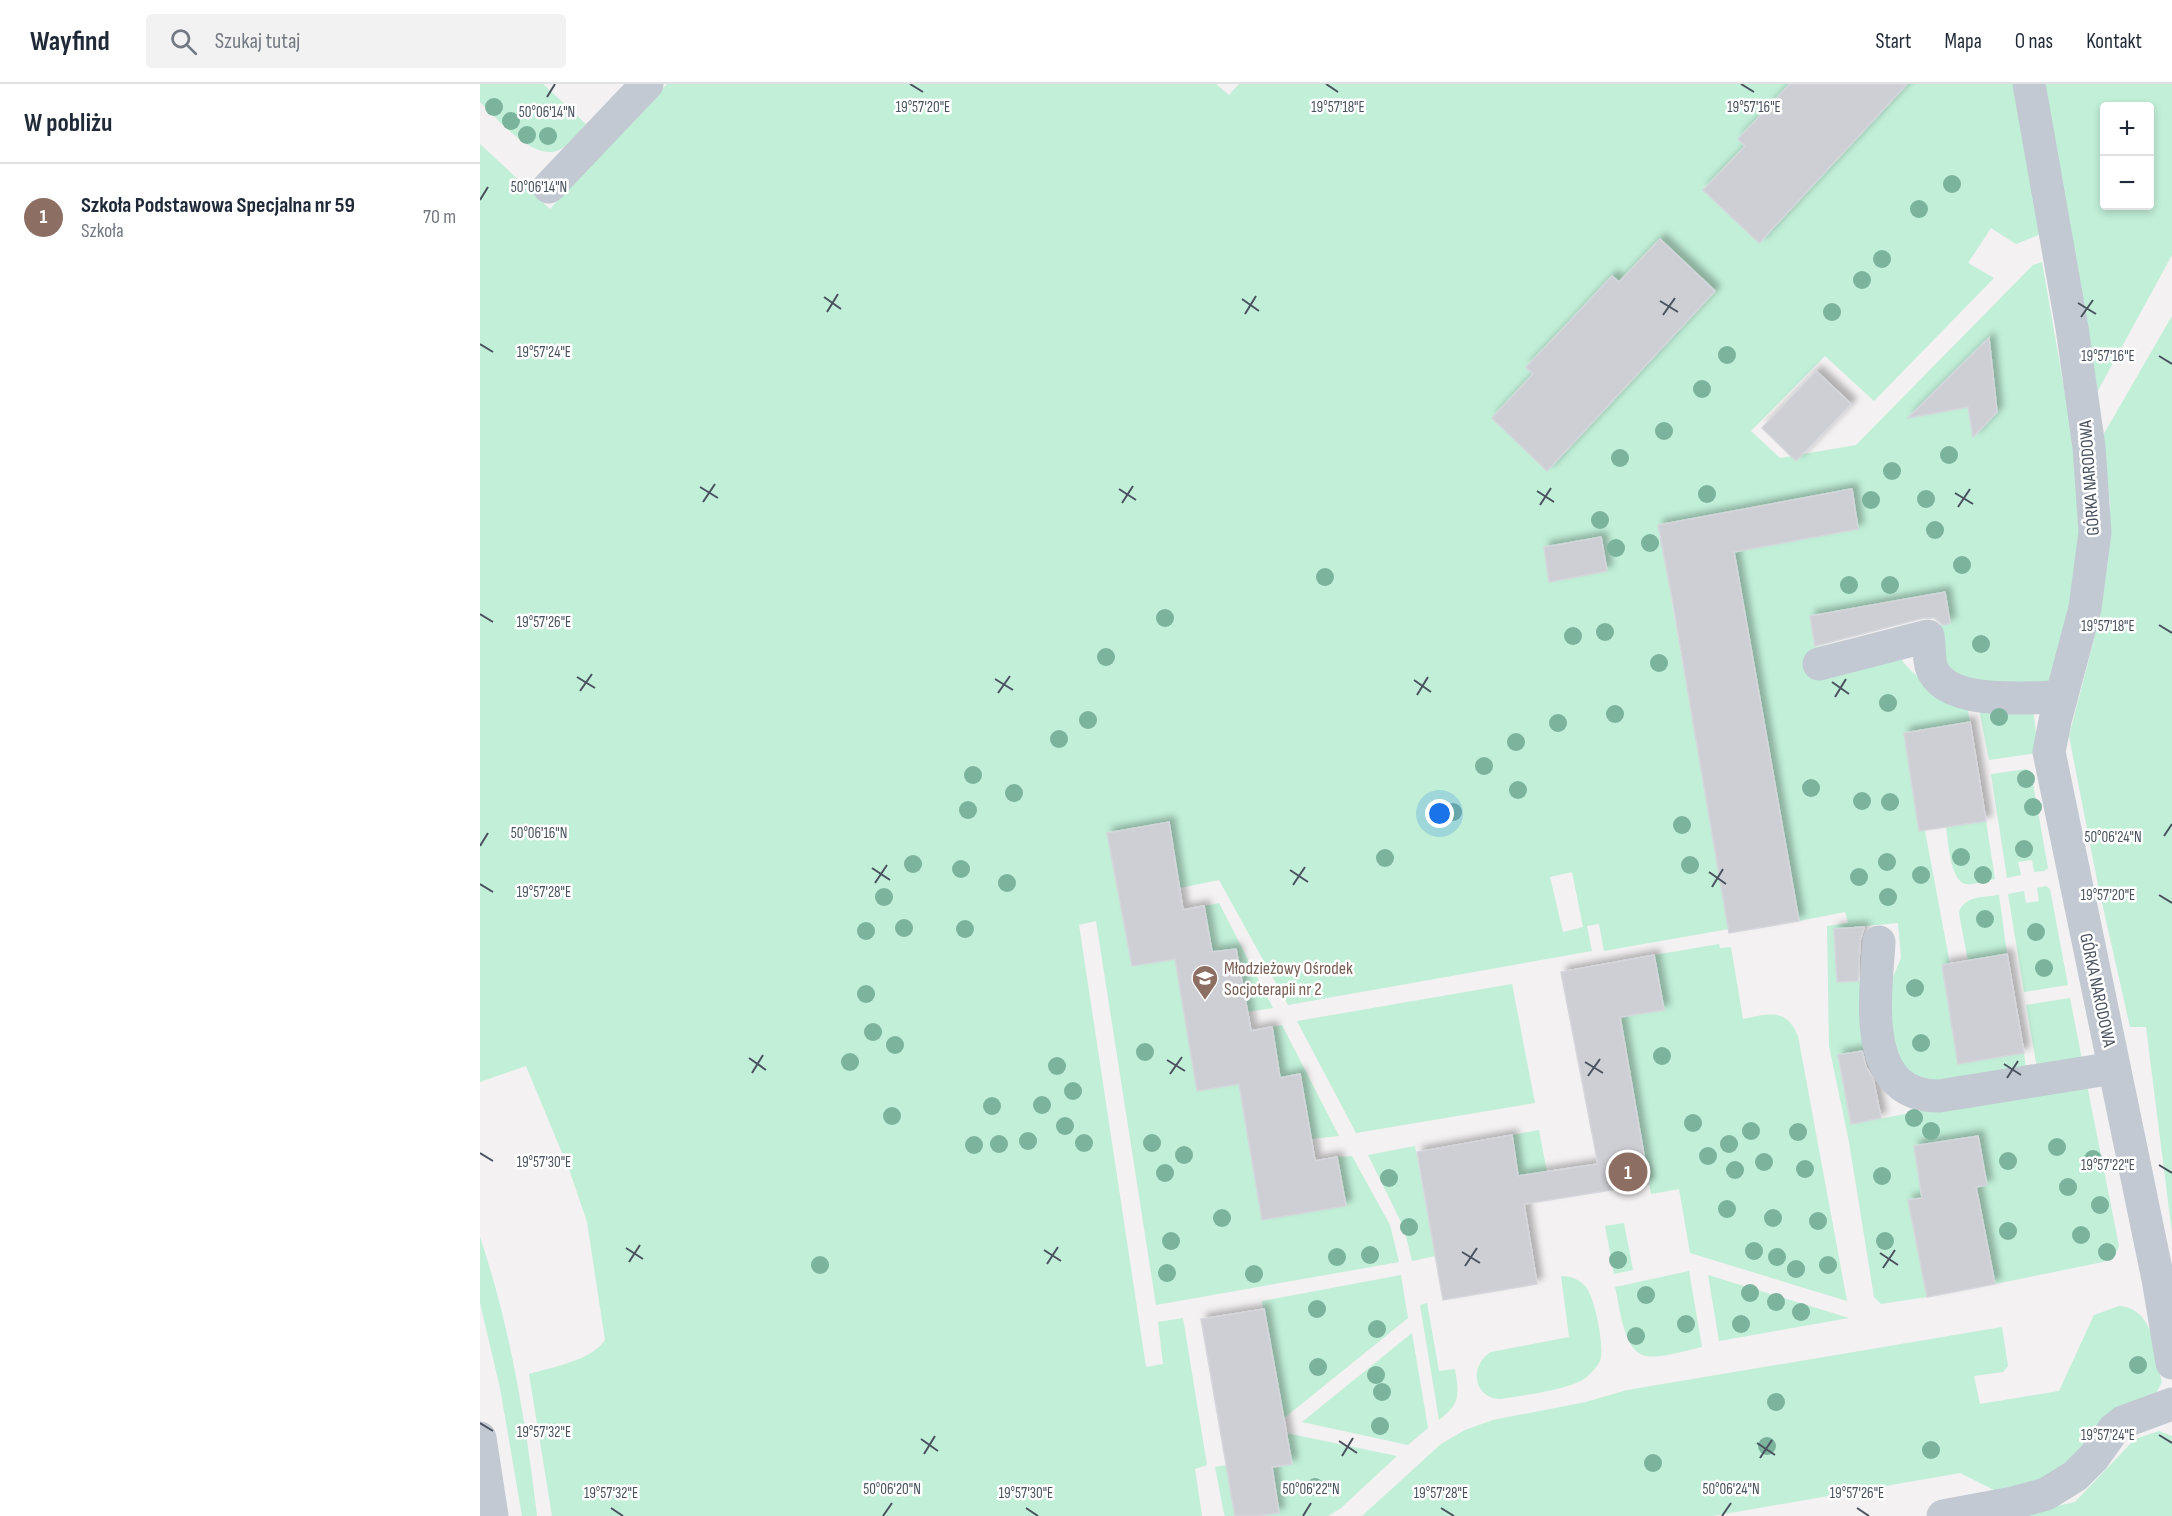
<!DOCTYPE html>
<html lang="pl">
<head>
<meta charset="utf-8">
<style>
  :root { --surface:#fff; --page:#f2f2f3; --text:#1f2937; --muted:#747a83; --line:#e0e1e3; --accent:#1b5ce3 }
  body { margin:0; font-family:"Sofia Sans Condensed",sans-serif; background:var(--page); color:var(--text) }
  .controls { position:absolute; right:18px; top:18px; display:grid; overflow:hidden; border-radius:6px; box-shadow:0 3px 9px #0003 }
  .controls button { width:54px; height:54px; display:grid; place-items:center; padding:0; border:0; border-bottom:2px solid var(--line); background:var(--surface); color:var(--text); font:30px sans-serif }
  .you { position:absolute; left:960px; top:730px; width:21px; height:21px; margin:-15px; border:4px solid #fff; border-radius:50%; background:#1a73e8; box-shadow:0 0 0 9px #1a73e833 }
  .badge { display:grid; place-items:center; width:39px; height:39px; border-radius:50%; background:var(--accent); color:#fff; font-size:20px; font-weight:700 }
  .pin { position:absolute; translate:-50% -50%; border:3px solid #fff; box-shadow:0 2px 6px #0006 }
  .list { margin:0; padding:0; list-style:none }
  h2 { display:flex; justify-content:space-between; align-items:center; height:78px; margin:0; padding:0 24px; font-size:26px }
  h2 small { font-size:20px; font-weight:400; color:var(--muted) }
  .list li { display:grid; grid-template-columns:39px 1fr auto; gap:18px; align-items:center; box-sizing:border-box; height:108px; padding:0 24px; border-top:2px solid var(--line) }
  .list b { display:block; font-size:22px; white-space:nowrap }
  .list p { margin:0; font-size:20px; white-space:nowrap; color:var(--muted) }
  .list em { font-size:20px; font-style:normal; color:var(--muted) }
  .icon { flex:none; width:33px; height:33px; fill:none; stroke:currentColor; stroke-width:2; stroke-linecap:round; stroke-linejoin:round }
  .map { position:relative; flex:none; width:1692px; height:1432px; overflow:hidden }
  header { display:flex; align-items:center; gap:36px; box-sizing:border-box; height:84px; padding:0 30px; background:var(--surface); border-bottom:2px solid var(--line) }
  header strong { font-size:28px }
  nav { display:flex; gap:33px; margin-inline-start:auto; font-size:21px }
  .search { width:420px; height:54px; background:var(--page); display:flex; align-items:center; gap:15px; box-sizing:border-box; padding:0 21px; border-radius:6px; color:var(--muted); font-size:22px }
  main { display:flex }
  aside { flex:1; background:var(--surface) }
  .map>svg:first-child { display:block }
</style>
</head>
<body>
<header>
<strong>Wayfind</strong>
<div class="search"><svg class="icon" aria-label="search" viewBox="0 0 24 24"><circle cx="10" cy="10" r="6"/><path d="M15 15l6 6"/></svg>Szukaj tutaj</div>
<nav><a>Start</a><a>Mapa</a><a>O nas</a><a>Kontakt</a></nav>
</header>
<main>
<aside>
<h2>W pobliżu<small></small></h2>
<ul class="list">
<li><span class="badge" style="background:#8d6e63">1</span><div><b>Szkoła Podstawowa Specjalna nr 59</b><p>Szkoła</p></div><em>70 m</em></li>
</ul>
</aside>
<div class="map">
<svg width="1692" height="1432" viewBox="0 0 1692 1432">
  <defs>
    <filter id="shadow"><feDropShadow dx="5.5" dy="-5.5" stdDeviation="3" flood-color="#0004"/></filter>
  </defs>
  <rect width="100%" height="100%" fill="#f3f1f1"/>
  <g fill="#c1efd8" fill-rule="evenodd">
    <path d="M 0,0 L 63,0 L 106,40 C 98,48 90,61 79,66 C 53,78 18,35 0,18 Z"/>
    <path d="M 187,0 L 736,0 L 749,11 L 759,0 L 1536,0 L 1561,150 L 1536,160 L 1511,144 L 1488,179 L 1514,194 L 1394,317 L 1345,272 L 1271,347 L 1300,374 L 1376,361 L 1553,181 L 1562,178 L 1601,401 L 1599,515 L 1573,604 L 1487,603 L 1455,567 L 1421,575 C 1437,598 1462,606 1486,617 L 1490,638 L 1424,649 L 1439,747 L 1445,747 L 1470,880 L 1544,969 L 1547,991 L 1473,1004 L 1418,987 L 1406,910 L 1421,874 L 1418,839 L 1354,845 L 1357,898 L 1387,896 L 1387,966 L 1358,972 L 1372,1040 L 1606,996 L 1639,1162 L 1634,1173 L 1623,1178 L 1515,1200 L 1496,1103 L 1507,1101 L 1498,1052 L 1434,1062 L 1442,1114 L 1428,1116 L 1447,1213 L 1401,1220 L 1394,1213 L 1369,1058 L 1349,962 L 1347,842 L 1368,839 L 1365,828 L 1319,837 L 1259,502 L 1191,514 L 1249,845 L 1124,867 L 1119,840 L 1107,842 L 1112,867 L 808,921 L 739,796 L 700,804 L 689,738 L 627,749 L 652,882 L 695,875 L 717,1006 L 759,1000 L 782,1135 L 866,1122 L 857,1073 L 872,1072 L 910,1141 L 919,1178 L 676,1221 L 616,837 L 599,841 L 666,1283 L 683,1280 L 678,1238 L 703,1234 L 727,1381 L 715,1385 L 722,1432 L 72,1432 L 49,1290 C 72,1283 111,1277 125,1256 L 107,1138 L 90,1088 L 46,982 L 0,998 L 0,60 L 70,125 ZM 1464,508 L 1469,539 L 1335,563 L 1330,532 ZM 1092,788 L 1103,843 L 1083,848 L 1070,793 Z"/>
    <path d="M 1559,0 L 1692,0 L 1692,171 L 1615,312 ZM 1624,22 L 1670,22 L 1670,122 L 1624,122 Z"/>
    <path d="M 1692,232 L 1692,1149 L 1666,943 L 1650,943 L 1618,801 L 1589,652 L 1613,559 L 1628,478 L 1630,419 L 1622,353 Z"/>
    <path d="M 1498,620 L 1553,623 L 1558,669 L 1509,676 Z"/>
    <path d="M 1546,685 L 1551,688 L 1568,784 L 1564,787 L 1554,788 L 1552,776 L 1538,778 L 1541,791 L 1527,794 L 1511,690 Z"/>
    <path d="M 1506,737 L 1515,795 C 1506,797 1495,801 1486,800 C 1470,798 1468,756 1466,743 Z"/>
    <path d="M 1566,802 L 1570,805 L 1588,901 L 1544,908 L 1528,810 L 1544,807 L 1546,819 L 1559,817 L 1557,804 Z"/>
    <path d="M 1519,811 L 1527,870 L 1488,877 L 1479,829 C 1483,812 1504,813 1519,811 Z"/>
    <path d="M 739,819 L 793,924 L 767,928 L 756,865 L 732,868 L 724,822 Z"/>
    <path d="M 1239,860 L 1240,864 L 1251,863 L 1263,935 C 1288,930 1306,923 1318,952 L 1367,1217 L 1210,1169 L 1199,1105 L 1171,1110 L 1140,933 L 1184,926 L 1174,871 Z"/>
    <path d="M 1032,900 L 1055,1019 L 876,1049 L 817,937 Z"/>
    <path d="M 1590,914 L 1603,981 L 1558,990 L 1546,921 Z"/>
    <path d="M 802,941 L 859,1052 L 831,1055 L 820,990 L 800,994 L 792,943 Z"/>
    <path d="M 1059,1046 L 1067,1088 L 1038,1092 L 1032,1051 Z"/>
    <path d="M 935,1062 L 955,1172 L 932,1177 L 924,1144 L 888,1071 Z"/>
    <path d="M 1144,1139 L 1153,1186 L 1134,1190 L 1125,1142 Z"/>
    <path d="M 0,1153 C 30,1242 46,1338 57,1432 L 42,1432 L 20,1304 L 0,1219 Z"/>
    <path d="M 1209,1187 L 1222,1263 C 1207,1266 1180,1275 1166,1272 C 1143,1268 1140,1222 1135,1203 Z"/>
    <path d="M 921,1191 L 928,1234 L 803,1335 L 782,1217 Z"/>
    <path d="M 1228,1191 L 1369,1234 L 1239,1257 Z"/>
    <path d="M 1081,1192 C 1090,1192 1099,1195 1105,1202 C 1115,1212 1125,1265 1120,1277 C 1117,1283 1112,1288 1108,1292 C 1093,1306 1042,1311 1020,1315 C 993,1314 989,1281 1011,1268 L 1089,1253 Z"/>
    <path d="M 947,1219 L 959,1287 L 975,1285 C 979,1311 981,1319 959,1336 L 940,1221 Z"/>
    <path d="M 1639,1222 C 1675,1224 1676,1272 1682,1298 L 1675,1311 L 1579,1389 L 1520,1409 L 1480,1389 L 1233,1432 L 882,1432 L 961,1360 L 985,1346 L 1013,1336 L 1106,1318 L 1147,1306 L 1522,1243 L 1528,1282 L 1523,1288 L 1494,1292 L 1500,1320 L 1579,1307 L 1614,1231 Z"/>
    <path d="M 932,1249 L 948,1344 L 928,1361 L 822,1338 Z"/>
    <path d="M 1679,1347 L 1692,1352 L 1692,1432 L 1534,1432 L 1595,1418 L 1655,1355 Z"/>
    <path d="M 806,1349 L 917,1372 L 861,1424 L 848,1432 L 776,1432 L 799,1428 L 792,1383 L 812,1380 Z"/>
    <path d="M 746,1381 L 755,1432 L 745,1432 L 744,1430 L 735,1383 Z"/>
  </g>
  <g fill="#cecfd5" stroke="#d5d6dc" stroke-width="1.5" filter="url(#shadow)">
    <path d="M 1310,0 L 1427,0 L 1279,159 L 1223,106 L 1265,62 L 1258,55 Z"/>
    <path d="M 1180,155 L 1235,207 L 1067,387 L 1012,334 L 1053,290 L 1046,283 L 1089,238 L 1132,192 L 1139,198 Z"/>
    <path d="M 1509,254 L 1517,328 L 1493,353 L 1488,323 L 1428,334 Z"/>
    <path d="M 1336,287 L 1371,320 L 1316,377 L 1282,344 Z"/>
    <path d="M 1372,405 L 1378,445 L 1254,468 L 1319,837 L 1249,849 L 1192,514 L 1178,441 Z"/>
    <path d="M 1121,453 L 1127,487 L 1069,498 L 1064,463 Z"/>
    <path d="M 1465,508 L 1470,539 L 1463,541 L 1454,534 L 1443,534 L 1335,562 L 1330,532 Z"/>
    <path d="M 1490,638 L 1506,737 L 1439,747 L 1424,649 Z"/>
    <path d="M 689,738 L 703,826 L 724,822 L 732,868 L 756,865 L 771,947 L 792,943 L 800,994 L 820,990 L 835,1077 L 857,1073 L 866,1122 L 782,1136 L 759,1000 L 717,1007 L 695,875 L 652,882 L 627,749 Z"/>
    <path d="M 1384,843 L 1380,857 L 1378,897 L 1357,898 L 1354,845 Z"/>
    <path d="M 1527,870 L 1544,969 L 1478,980 L 1462,881 Z"/>
    <path d="M 1174,871 L 1184,926 L 1140,933 L 1169,1100 L 1044,1120 L 1057,1200 L 963,1216 L 937,1068 L 1032,1051 L 1038,1092 L 1118,1080 L 1081,888 Z"/>
    <path d="M 1382,967 L 1386,983 L 1393,994 L 1401,1034 L 1371,1040 L 1358,971 Z"/>
    <path d="M 1498,1052 L 1507,1101 L 1496,1103 L 1515,1200 L 1447,1213 L 1428,1116 L 1442,1114 L 1434,1062 Z"/>
    <path d="M 784,1225 L 812,1380 L 792,1383 L 799,1429 L 776,1432 L 755,1432 L 721,1235 Z"/>
  </g>
  <g fill="none" stroke-linecap="round" stroke-linejoin="round">
    <g stroke="#c2c9d2" stroke-width="33">
      <path d="M 1549,0 L 1592,244 L 1609,363 L 1615,448 L 1605,524 L 1575,637 L 1569,668 L 1678,1195 L 1692,1279"/>
      <path d="M 69,103 L 167,0"/>
      <path d="M 1339,580 L 1448,552 C 1450,563 1448,580 1454,589 C 1474,622 1548,613 1581,613"/>
      <path d="M 1399,858 C 1396,911 1379,1012 1459,1012 L 1634,984"/>
      <path d="M 0,1354 L 12,1432"/>
      <path d="M 1463,1432 L 1533,1419 L 1566,1410 L 1595,1392 L 1614,1373 L 1634,1345 L 1643,1338 L 1692,1320"/>
    </g>
  </g>
  <g fill="#7bb39d">
    <circle cx="14" cy="23" r="9"/>
    <circle cx="31" cy="37" r="9"/>
    <circle cx="47" cy="51" r="9"/>
    <circle cx="68" cy="52" r="9"/>
    <circle cx="1472" cy="100" r="9"/>
    <circle cx="1439" cy="125" r="9"/>
    <circle cx="1402" cy="175" r="9"/>
    <circle cx="1382" cy="196" r="9"/>
    <circle cx="1352" cy="228" r="9"/>
    <circle cx="1247" cy="271" r="9"/>
    <circle cx="1222" cy="305" r="9"/>
    <circle cx="1184" cy="347" r="9"/>
    <circle cx="1469" cy="371" r="9"/>
    <circle cx="1140" cy="374" r="9"/>
    <circle cx="1412" cy="387" r="9"/>
    <circle cx="1227" cy="410" r="9"/>
    <circle cx="1446" cy="415" r="9"/>
    <circle cx="1391" cy="416" r="9"/>
    <circle cx="1120" cy="436" r="9"/>
    <circle cx="1455" cy="446" r="9"/>
    <circle cx="1170" cy="459" r="9"/>
    <circle cx="1136" cy="464" r="9"/>
    <circle cx="1482" cy="481" r="9"/>
    <circle cx="845" cy="493" r="9"/>
    <circle cx="1369" cy="501" r="9"/>
    <circle cx="1410" cy="501" r="9"/>
    <circle cx="685" cy="534" r="9"/>
    <circle cx="1125" cy="548" r="9"/>
    <circle cx="1093" cy="552" r="9"/>
    <circle cx="1501" cy="560" r="9"/>
    <circle cx="626" cy="573" r="9"/>
    <circle cx="1179" cy="579" r="9"/>
    <circle cx="1408" cy="619" r="9"/>
    <circle cx="1135" cy="630" r="9"/>
    <circle cx="1519" cy="633" r="9"/>
    <circle cx="608" cy="636" r="9"/>
    <circle cx="1078" cy="639" r="9"/>
    <circle cx="579" cy="655" r="9"/>
    <circle cx="1036" cy="658" r="9"/>
    <circle cx="1004" cy="682" r="9"/>
    <circle cx="493" cy="691" r="9"/>
    <circle cx="1546" cy="695" r="9"/>
    <circle cx="1331" cy="704" r="9"/>
    <circle cx="1038" cy="706" r="9"/>
    <circle cx="534" cy="709" r="9"/>
    <circle cx="1382" cy="717" r="9"/>
    <circle cx="1410" cy="718" r="9"/>
    <circle cx="1553" cy="723" r="9"/>
    <circle cx="488" cy="726" r="9"/>
    <circle cx="973" cy="728" r="9"/>
    <circle cx="1202" cy="741" r="9"/>
    <circle cx="1544" cy="765" r="9"/>
    <circle cx="1481" cy="773" r="9"/>
    <circle cx="905" cy="774" r="9"/>
    <circle cx="1407" cy="778" r="9"/>
    <circle cx="433" cy="780" r="9"/>
    <circle cx="1210" cy="781" r="9"/>
    <circle cx="481" cy="785" r="9"/>
    <circle cx="1441" cy="791" r="9"/>
    <circle cx="1503" cy="791" r="9"/>
    <circle cx="1379" cy="793" r="9"/>
    <circle cx="527" cy="799" r="9"/>
    <circle cx="404" cy="813" r="9"/>
    <circle cx="1408" cy="813" r="9"/>
    <circle cx="1505" cy="835" r="9"/>
    <circle cx="424" cy="844" r="9"/>
    <circle cx="485" cy="845" r="9"/>
    <circle cx="386" cy="847" r="9"/>
    <circle cx="1556" cy="848" r="9"/>
    <circle cx="1564" cy="884" r="9"/>
    <circle cx="1435" cy="904" r="9"/>
    <circle cx="386" cy="910" r="9"/>
    <circle cx="393" cy="948" r="9"/>
    <circle cx="1441" cy="959" r="9"/>
    <circle cx="415" cy="961" r="9"/>
    <circle cx="665" cy="968" r="9"/>
    <circle cx="1182" cy="972" r="9"/>
    <circle cx="370" cy="978" r="9"/>
    <circle cx="577" cy="982" r="9"/>
    <circle cx="593" cy="1007" r="9"/>
    <circle cx="562" cy="1021" r="9"/>
    <circle cx="512" cy="1022" r="9"/>
    <circle cx="412" cy="1032" r="9"/>
    <circle cx="1434" cy="1034" r="9"/>
    <circle cx="1213" cy="1039" r="9"/>
    <circle cx="585" cy="1042" r="9"/>
    <circle cx="1271" cy="1047" r="9"/>
    <circle cx="1451" cy="1047" r="9"/>
    <circle cx="1318" cy="1048" r="9"/>
    <circle cx="548" cy="1057" r="9"/>
    <circle cx="604" cy="1059" r="9"/>
    <circle cx="672" cy="1059" r="9"/>
    <circle cx="519" cy="1060" r="9"/>
    <circle cx="1249" cy="1060" r="9"/>
    <circle cx="494" cy="1061" r="9"/>
    <circle cx="1577" cy="1063" r="9"/>
    <circle cx="704" cy="1071" r="9"/>
    <circle cx="1228" cy="1072" r="9"/>
    <circle cx="1613" cy="1075" r="9"/>
    <circle cx="1528" cy="1077" r="9"/>
    <circle cx="1284" cy="1078" r="9"/>
    <circle cx="1325" cy="1085" r="9"/>
    <circle cx="1255" cy="1086" r="9"/>
    <circle cx="685" cy="1089" r="9"/>
    <circle cx="1402" cy="1092" r="9"/>
    <circle cx="909" cy="1094" r="9"/>
    <circle cx="1588" cy="1103" r="9"/>
    <circle cx="1620" cy="1121" r="9"/>
    <circle cx="1247" cy="1125" r="9"/>
    <circle cx="742" cy="1134" r="9"/>
    <circle cx="1293" cy="1134" r="9"/>
    <circle cx="1338" cy="1137" r="9"/>
    <circle cx="929" cy="1143" r="9"/>
    <circle cx="1528" cy="1147" r="9"/>
    <circle cx="1601" cy="1151" r="9"/>
    <circle cx="691" cy="1157" r="9"/>
    <circle cx="1405" cy="1157" r="9"/>
    <circle cx="1274" cy="1167" r="9"/>
    <circle cx="1627" cy="1168" r="9"/>
    <circle cx="890" cy="1171" r="9"/>
    <circle cx="857" cy="1173" r="9"/>
    <circle cx="1297" cy="1173" r="9"/>
    <circle cx="1138" cy="1176" r="9"/>
    <circle cx="340" cy="1181" r="9"/>
    <circle cx="1348" cy="1181" r="9"/>
    <circle cx="1316" cy="1185" r="9"/>
    <circle cx="687" cy="1189" r="9"/>
    <circle cx="774" cy="1190" r="9"/>
    <circle cx="1270" cy="1209" r="9"/>
    <circle cx="1166" cy="1211" r="9"/>
    <circle cx="1296" cy="1218" r="9"/>
    <circle cx="837" cy="1225" r="9"/>
    <circle cx="1321" cy="1228" r="9"/>
    <circle cx="1206" cy="1240" r="9"/>
    <circle cx="1261" cy="1240" r="9"/>
    <circle cx="897" cy="1245" r="9"/>
    <circle cx="1156" cy="1252" r="9"/>
    <circle cx="1658" cy="1281" r="9"/>
    <circle cx="838" cy="1283" r="9"/>
    <circle cx="896" cy="1291" r="9"/>
    <circle cx="902" cy="1308" r="9"/>
    <circle cx="1296" cy="1318" r="9"/>
    <circle cx="900" cy="1342" r="9"/>
    <circle cx="1287" cy="1362" r="9"/>
    <circle cx="1451" cy="1366" r="9"/>
    <circle cx="1173" cy="1379" r="9"/>
    <circle cx="835" cy="1403" r="9"/>
  </g>
  <path fill="none" stroke="#49525e" stroke-width="2" d="M 430,0 L 443,8M 846,0 L 858,8M 1261,0 L 1274,8M 67,13 L 75,0M 0,116 L 8,103M 344,213 L 361,225M 762,215 L 779,227M 1180,217 L 1198,228M 1598,219 L 1616,230M 347,228 L 358,210M 765,230 L 776,212M 1183,231 L 1195,214M 1601,233 L 1613,216M 0,260 L 13,268M 1679,272 L 1692,280M 220,403 L 238,414M 639,405 L 656,416M 1057,407 L 1074,418M 1475,409 L 1493,420M 223,418 L 235,400M 642,419 L 653,402M 1060,421 L 1071,404M 1478,423 L 1490,405M 0,530 L 13,538M 1679,541 L 1692,549M 97,593 L 115,604M 515,595 L 533,606M 934,596 L 951,608M 1352,598 L 1369,610M 100,607 L 112,590M 518,609 L 530,592M 937,611 L 948,593M 1355,613 L 1366,595M 1684,752 L 1692,740M 0,762 L 8,749M 392,784 L 410,796M 810,786 L 828,798M 1229,788 L 1246,800M 395,799 L 407,781M 0,800 L 13,808M 813,801 L 825,783M 1232,803 L 1243,785M 1679,811 L 1692,819M 269,974 L 286,986M 687,976 L 705,987M 1105,978 L 1123,989M 1524,980 L 1541,991M 272,989 L 283,971M 690,990 L 702,973M 1108,992 L 1120,975M 1527,994 L 1538,977M 0,1069 L 13,1077M 1679,1081 L 1692,1089M 146,1164 L 163,1175M 564,1166 L 581,1177M 982,1168 L 1000,1179M 1400,1169 L 1418,1181M 149,1178 L 160,1161M 567,1180 L 578,1163M 985,1182 L 997,1164M 1403,1184 L 1415,1166M 0,1339 L 13,1347M 1679,1351 L 1692,1359M 441,1355 L 458,1367M 859,1357 L 877,1369M 1277,1359 L 1295,1371M 444,1370 L 455,1352M 862,1372 L 873,1354M 1280,1374 L 1292,1356M 131,1424 L 143,1432M 546,1424 L 558,1432M 961,1424 L 974,1432M 1377,1424 L 1389,1432M 403,1432 L 412,1419M 823,1432 L 831,1419M 1242,1432 L 1251,1419"/>
  <defs>
    <g id="school-pin" transform="scale(1.35)"><path d="M0 17L-7.5 6A9.5 9.5 0 1 1 7.5 6Z" fill="#8d6e63" stroke="#fff"/><path d="M0-5L7-2L0 1L-7-2ZM-4 1L0 2.5L4 1V4Q0 6-4 4Z" fill="#fff"/></g>
  </defs>
  <g fill-rule="evenodd">
    <use href="#school-pin" x="725" y="894"/>
  </g>
  <g text-anchor="middle" stroke-width="5" stroke-linejoin="round" paint-order="stroke">
    <g font-size="18" fill="#49525e" stroke="#fff">
      <text transform="translate(1609 394) rotate(-94)" y="6">GÓRKA NARODOWA</text>
      <text transform="translate(1618 906) rotate(78)" y="6">GÓRKA NARODOWA</text>
    </g>
    <g font-size="18" fill="#785e54" stroke="#fff" text-anchor="start">
      <text x="744" y="890">Młodzieżowy Ośrodek<tspan x="744" dy="21">Socjoterapii nr 2</tspan></text>
    </g>
  </g>
  <g font-size="15" text-anchor="middle" fill="#49525e" stroke="#fff" stroke-width="5" stroke-linejoin="round" paint-order="stroke">
    <text x="858" y="28">19°57'18"E</text>
    <text x="1274" y="28">19°57'16"E</text>
    <text x="443" y="28">19°57'20"E</text>
    <text x="67" y="33">50°06'14"N</text>
    <text x="59" y="108">50°06'14"N</text>
    <text x="64" y="273">19°57'24"E</text>
    <text x="1628" y="277">19°57'16"E</text>
    <text x="64" y="543">19°57'26"E</text>
    <text x="1628" y="547">19°57'18"E</text>
    <text x="59" y="754">50°06'16"N</text>
    <text x="1633" y="758">50°06'24"N</text>
    <text x="64" y="813">19°57'28"E</text>
    <text x="1628" y="816">19°57'20"E</text>
    <text x="64" y="1083">19°57'30"E</text>
    <text x="1628" y="1086">19°57'22"E</text>
    <text x="64" y="1353">19°57'32"E</text>
    <text x="1628" y="1356">19°57'24"E</text>
    <text x="412" y="1410">50°06'20"N</text>
    <text x="831" y="1410">50°06'22"N</text>
    <text x="1251" y="1410">50°06'24"N</text>
    <text x="131" y="1414">19°57'32"E</text>
    <text x="546" y="1414">19°57'30"E</text>
    <text x="961" y="1414">19°57'28"E</text>
    <text x="1377" y="1414">19°57'26"E</text>
  </g>
</svg>
<div class="controls">
<button>+</button>
<button>−</button>
</div>
<div class="you"></div>
<div class="pin badge" style="left:1148px;top:1088px;background:#8d6e63">1</div>
</div>
</main>
</body>
</html>
